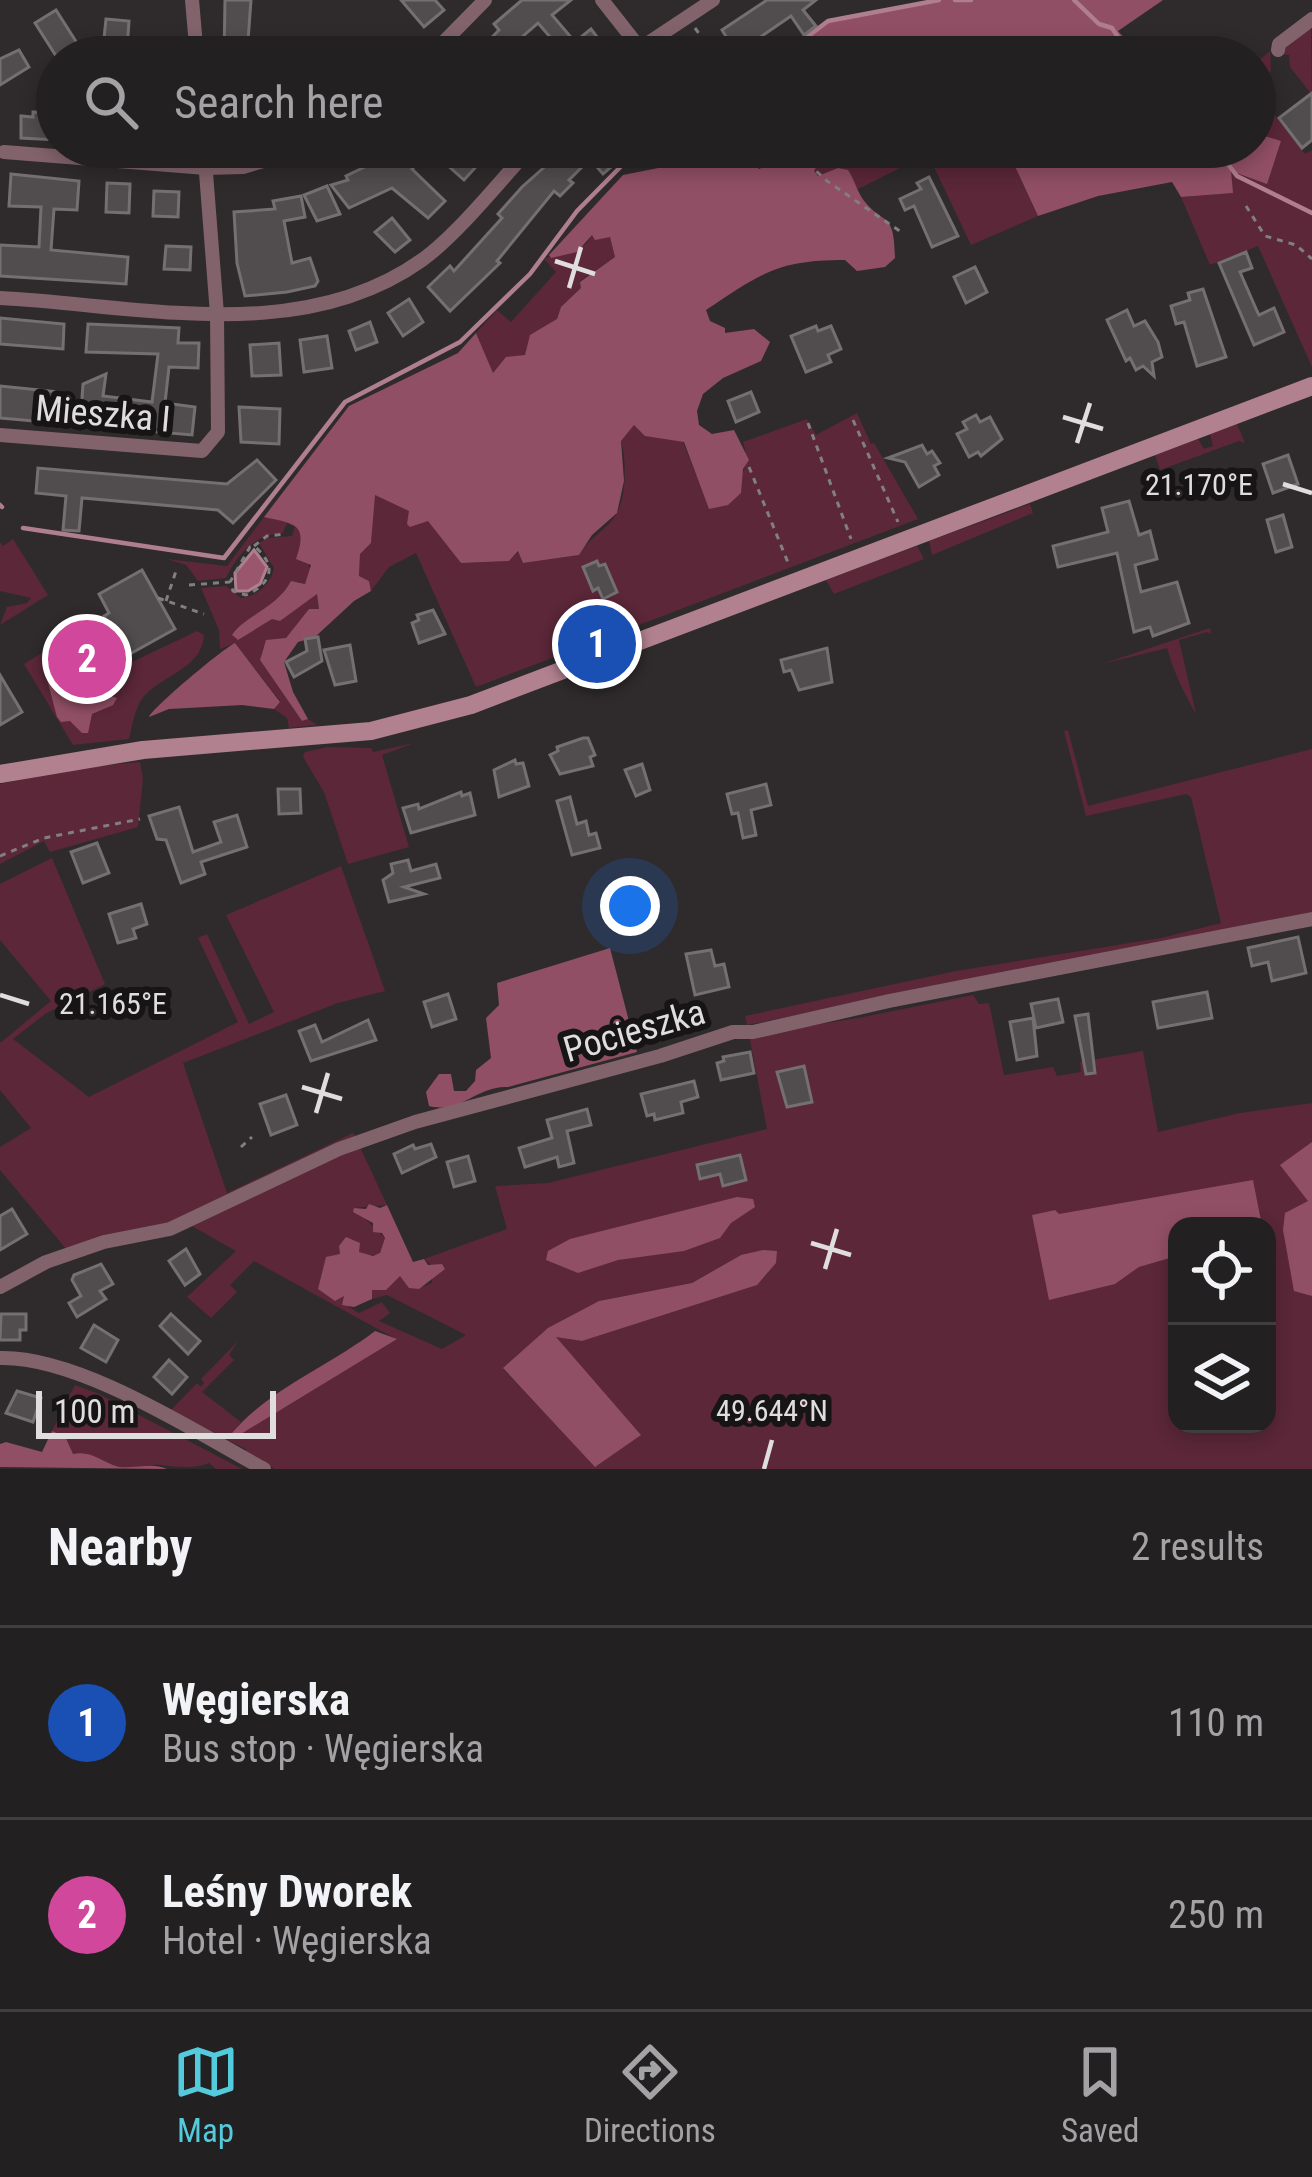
<!DOCTYPE html>
<html lang="en">
<head>
<meta charset="utf-8">
<style>
  :root { --surface:#232021; --page:#2f2d2e; --text:#f1f3f6; --muted:#a3a3a5; --line:#403e3f; --accent:#54cadd }
  body { margin:0; font-family:"Roboto Condensed",sans-serif; background:var(--page); color:var(--text) }
  .controls { position:absolute; right:36px; bottom:36px; display:grid; overflow:hidden; border-radius:24px; box-shadow:0 6px 18px #0003 }
  .controls button { width:108px; height:108px; display:grid; place-items:center; padding:0; border:0; border-bottom:3px solid var(--line); background:var(--surface); color:var(--text); font:60px sans-serif }
  .scale { position:absolute; left:36px; bottom:30px; width:240px; box-sizing:border-box; padding-left:12px; border:6px solid #e0ddde; border-top:0; font-size:33px; line-height:42px; white-space:nowrap; color:#e0ddde; -webkit-text-stroke:9px #161414; paint-order:stroke }
  .you { position:absolute; left:630px; top:906px; width:42px; height:42px; margin:-30px; border:9px solid #fff; border-radius:50%; background:#1a73e8; box-shadow:0 0 0 18px #1a73e833 }
  .badge { display:grid; place-items:center; width:78px; height:78px; border-radius:50%; background:var(--accent); color:#fff; font-size:39px; font-weight:700 }
  .pin { position:absolute; translate:-50% -50%; border:6px solid #fff; box-shadow:0 3px 12px #0006 }
  .list { margin:0; padding:0; list-style:none }
  h2 { display:flex; justify-content:space-between; align-items:center; height:156px; margin:0; padding:0 48px; font-size:51px }
  h2 small { font-size:39px; font-weight:400; color:var(--muted) }
  .list li { display:grid; grid-template-columns:78px 1fr auto; gap:36px; align-items:center; box-sizing:border-box; height:192px; padding:0 48px; border-top:3px solid var(--line) }
  .list b { display:block; font-size:45px; white-space:nowrap }
  .list p { margin:0; font-size:39px; white-space:nowrap; color:var(--muted) }
  .list em { font-size:39px; font-style:normal; color:var(--muted) }
  .icon { flex:none; width:66px; height:66px; fill:none; stroke:currentColor; stroke-width:2; stroke-linecap:round; stroke-linejoin:round }
  .map { position:relative; flex:none; width:1312px; height:1469px; overflow:hidden }
  .search { position:absolute; background:var(--surface); box-shadow:0 6px 18px #0003; left:36px; right:36px; top:36px; height:132px; display:flex; align-items:center; gap:30px; box-sizing:border-box; padding:0 42px; border-radius:66px; color:var(--muted); font-size:45px }
  .sheet { height:540px; background:var(--surface) }
  nav { display:flex; justify-content:space-around; align-items:center; box-sizing:border-box; height:168px; border-top:3px solid var(--line); background:var(--surface); font-size:33px; color:var(--muted) }
  nav a { display:grid; justify-items:center; gap:6px }
  nav .on { color:var(--accent) }
  .map>svg:first-child { display:block }
</style>
</head>
<body>
<div class="map">
<svg width="1312" height="1469" viewBox="0 0 1312 1469">
  <rect width="100%" height="100%" fill="#2f2b2c"/>
  <g fill="#5b2739" fill-rule="evenodd">
    <path d="M 1311,27 L 1312,95 L 1290,67 L 1289,55 L 1279,54 Z"/>
    <path d="M 1270,51 L 1271,70 L 1258,94 L 1305,154 L 1312,150 L 1312,367 L 1258,246 L 1210,265 L 1181,197 L 1232,193 L 1230,171 L 1251,177 L 1281,141 L 1255,133 L 1255,64 Z"/>
    <path d="M 815,147 L 848,147 L 858,159 L 877,147 L 1006,147 L 1038,216 L 971,245 L 928,154 L 858,189 L 838,168 L 818,177 L 813,171 L 819,165 Z"/>
    <path d="M 592,234 L 610,237 L 615,257 L 580,281 L 582,288 L 561,307 L 557,319 L 525,355 L 512,357 L 493,374 L 476,333 L 497,310 L 511,322 L 556,272 L 544,259 L 586,244 Z"/>
    <path d="M 857,413 L 871,444 L 874,443 L 918,519 L 476,687 L 416,553 L 389,567 L 371,591 L 369,581 L 359,577 L 360,554 L 371,543 L 374,494 L 410,511 L 414,526 L 428,520 L 461,563 L 509,561 L 519,551 L 523,563 L 579,555 C 588,539 602,533 613,519 C 627,502 627,461 621,441 L 634,424 L 683,442 L 710,509 C 732,488 754,474 743,442 L 807,419 L 816,435 Z"/>
    <path d="M 1237,424 L 1245,443 L 1239,441 L 1160,470 L 1155,455 L 1198,439 L 1204,449 L 1213,446 L 1210,434 Z"/>
    <path d="M 1030,504 L 1033,513 L 932,555 L 929,541 Z"/>
    <path d="M 264,517 L 292,521 L 298,528 L 311,573 L 305,584 L 298,582 L 232,635 L 238,640 L 272,618 L 280,621 L 317,592 L 319,609 L 309,609 L 286,638 L 263,648 L 260,660 L 302,721 L 308,719 L 317,725 L 289,728 L 287,718 L 274,709 L 280,701 L 235,643 L 220,649 L 219,630 L 201,588 L 226,586 L 241,598 C 258,596 271,584 274,568 L 259,543 L 267,538 L 292,536 L 295,527 L 287,523 L 283,533 C 254,535 238,553 226,578 L 198,581 L 186,565 L 167,559 L 227,566 Z"/>
    <path d="M 13,539 L 48,595 L 0,625 L 7,607 L 27,603 L 31,598 L 0,591 L 0,542 L 3,546 Z"/>
    <path d="M 917,546 L 924,559 L 834,594 L 826,580 Z"/>
    <path d="M 96,620 L 87,641 L 61,653 L 82,690 L 130,659 L 132,662 L 197,631 L 204,635 C 202,671 157,675 140,702 C 134,713 132,727 129,739 L 73,745 L 24,664 Z"/>
    <path d="M 1210,628 L 1211,634 L 1207,632 L 1179,640 L 1196,714 C 1183,691 1174,673 1167,648 L 1102,664 Z"/>
    <path d="M 1068,730 L 1088,806 L 1312,749 L 1312,914 L 747,1025 L 745,1016 L 956,971 L 1161,938 L 1221,923 L 1191,797 L 1186,794 L 1086,816 L 1064,731 Z"/>
    <path d="M 414,743 L 382,755 L 409,847 L 348,864 L 324,792 L 303,757 L 305,752 L 328,747 L 371,748 L 373,752 Z"/>
    <path d="M 140,762 L 143,779 L 138,827 L 50,852 L 44,841 L 0,864 L 0,784 L 77,768 Z"/>
    <path d="M 52,858 L 105,984 L 45,1014 L 13,1039 L 89,1097 L 238,1022 L 198,938 L 207,934 L 249,1024 L 274,1012 L 226,915 L 341,866 L 385,991 L 338,1003 L 183,1063 L 227,1193 L 353,1133 L 355,1136 L 181,1221 L 67,1250 L 0,1170 L 0,1147 L 31,1128 L 0,1090 L 0,1043 L 51,1001 L 0,940 L 0,884 Z"/>
    <path d="M 973,995 L 979,1004 L 989,1003 L 1004,1075 L 1053,1067 L 1057,1076 L 1081,1072 L 1080,1062 L 1143,1051 L 1158,1132 L 1240,1113 L 1312,1103 L 1312,1469 L 275,1469 L 245,1452 L 246,1449 L 169,1412 L 197,1383 L 201,1387 L 204,1383 L 201,1379 L 238,1341 L 229,1355 L 234,1360 L 202,1392 L 241,1422 L 232,1433 L 396,1339 L 254,1261 L 230,1285 L 237,1292 L 211,1318 L 187,1297 L 236,1251 L 190,1225 L 359,1145 L 387,1205 L 354,1208 L 385,1238 L 380,1254 C 364,1259 350,1248 334,1259 L 349,1307 L 359,1313 L 382,1302 L 390,1313 L 379,1321 L 442,1349 L 466,1335 L 387,1295 L 372,1299 L 372,1290 L 401,1275 L 409,1287 L 419,1288 L 432,1283 L 432,1266 L 424,1259 L 507,1229 L 495,1186 L 548,1183 L 767,1129 L 749,1035 L 858,1018 ZM 1055,1210 L 1058,1214 L 1267,1226 L 1267,1424 L 1177,1424 L 1177,1252 L 1170,1258 L 1139,1267 L 1115,1284 L 1032,1215 ZM 741,1255 L 769,1272 L 756,1285 L 582,1341 L 554,1336 L 640,1434 L 596,1466 L 503,1369 L 599,1301 L 692,1283 Z"/>
    <path d="M 75,1385 L 99,1394 L 242,1469 L 216,1469 L 209,1463 C 194,1469 177,1467 161,1465 C 148,1464 134,1469 121,1468 C 102,1463 93,1453 73,1455 L 65,1436 L 52,1431 Z"/>
  </g>
  <g fill="#914f65">
    <path d="M 942,0 L 1163,0 L 1118,31 L 1142,57 L 785,56 L 828,21 Z"/>
    <path d="M 1255,133 L 1281,141 L 1267,184 L 1231,171 L 1233,193 L 1181,197 L 1172,182 L 1098,196 L 1038,216 L 1006,147 L 1255,147 Z"/>
    <path d="M 738,147 L 759,169 L 788,156 L 794,147 L 815,147 L 822,158 L 814,171 L 818,176 L 838,168 L 848,170 C 854,179 857,190 862,198 C 884,228 894,208 895,258 L 885,267 L 857,271 L 845,260 C 778,260 761,273 706,310 L 710,321 L 725,328 L 725,333 L 754,329 L 770,342 L 761,361 L 723,378 L 703,394 L 697,411 L 699,425 L 712,434 L 734,430 L 749,460 L 743,469 L 741,493 L 728,505 L 709,509 L 684,442 L 645,436 L 634,425 L 621,441 L 624,481 L 617,513 L 592,535 L 579,555 L 523,563 L 518,551 L 509,561 L 461,563 L 428,521 L 410,527 L 407,524 L 409,511 L 375,495 L 371,543 L 360,554 L 359,576 L 369,581 L 371,591 L 354,601 L 315,637 L 298,642 L 284,662 L 293,692 L 308,719 L 302,721 L 260,660 L 266,640 L 286,638 L 309,609 L 319,609 L 317,594 L 280,621 L 272,619 L 238,640 L 232,635 C 243,617 278,607 291,581 L 305,584 L 311,565 L 296,559 C 309,522 293,524 264,517 L 349,406 L 458,353 L 476,333 L 493,373 L 506,357 L 525,355 L 530,335 L 557,319 L 561,307 L 581,288 L 580,282 L 615,257 L 610,237 L 595,240 L 592,235 L 577,252 L 551,258 L 549,255 L 623,175 L 729,154 Z"/>
    <path d="M 235,643 L 280,702 L 274,709 L 242,705 L 169,709 L 149,717 C 153,707 224,648 235,643 Z"/>
    <path d="M 58,656 L 81,698 L 87,700 L 99,686 L 103,693 L 117,698 L 113,705 L 92,714 L 88,733 L 82,733 L 70,721 L 61,722 L 57,717 L 44,668 L 45,661 Z"/>
    <path d="M 610,948 L 637,1052 L 508,1087 C 478,1085 461,1114 429,1106 L 426,1092 L 439,1074 L 451,1074 L 454,1091 L 466,1091 L 475,1081 L 476,1070 L 491,1058 L 486,1018 L 499,1005 L 497,983 Z"/>
    <path d="M 1312,1142 L 1312,1296 L 1294,1291 L 1283,1230 L 1285,1213 L 1308,1201 L 1280,1165 Z"/>
    <path d="M 1253,1180 L 1262,1226 L 1177,1226 L 1177,1252 L 1170,1258 L 1139,1267 L 1115,1284 L 1049,1300 L 1032,1215 L 1055,1210 L 1059,1214 Z"/>
    <path d="M 737,1197 L 753,1199 L 755,1207 L 731,1223 L 720,1238 L 684,1251 L 618,1260 L 578,1273 L 546,1260 L 548,1251 L 570,1239 Z"/>
    <path d="M 369,1204 L 380,1208 L 387,1205 L 413,1262 L 424,1259 L 428,1265 L 442,1264 L 445,1269 L 419,1289 L 409,1288 L 400,1276 L 386,1290 L 372,1290 L 372,1299 L 354,1307 L 342,1305 L 344,1296 L 335,1301 L 318,1289 L 326,1257 L 340,1254 L 339,1246 L 346,1237 L 360,1243 L 359,1252 L 373,1256 L 380,1253 L 385,1238 L 382,1233 L 373,1232 L 373,1223 L 353,1212 L 354,1208 L 366,1209 Z"/>
    <path d="M 763,1250 L 777,1251 L 776,1263 L 757,1285 L 582,1341 L 556,1337 L 641,1435 L 595,1467 L 503,1368 L 548,1328 L 599,1301 L 692,1283 L 741,1255 Z"/>
    <path d="M 375,1331 L 397,1339 L 236,1437 L 232,1433 C 269,1389 331,1365 375,1331 Z"/>
    <path d="M 52,1431 L 65,1436 L 73,1454 C 92,1450 101,1462 119,1467 C 136,1469 152,1462 167,1469 L 0,1467 L 0,1444 L 6,1442 L 42,1452 Z"/>
  </g>
  <path fill="#9a566d" stroke="#af7e8f" stroke-width="3" d="M 254,550 L 267,567 L 260,584 L 248,591 L 236,591 L 235,573 Z"/>
  <g fill="none" stroke-linecap="round" stroke-linejoin="round">
    <g stroke="#af7e8f" stroke-width="4.5">
      <path d="M 955,0 L 971,0"/>
      <path d="M 1074,0 L 1099,24 L 1112,28 L 1131,57"/>
      <path d="M 781,57 L 828,21 L 939,0"/>
      <path d="M 1215,147 L 1237,176 L 1312,213"/>
      <path d="M 0,505 L 2,507"/>
      <path d="M 23,528 L 224,558 L 345,402 L 460,342 L 530,274 L 577,211 L 640,147"/>
    </g>
  </g>
  <g fill="#514d4e" stroke="#746f71" stroke-width="3">
    <path d="M 225,0 L 251,0 L 248,41 L 279,42 L 279,57 L 224,57 Z"/>
    <path d="M 401,0 L 435,0 L 444,10 L 424,27 Z"/>
    <path d="M 522,0 L 571,0 L 552,15 L 575,42 L 591,29 L 607,50 L 599,57 L 544,57 L 557,45 L 538,23 L 507,50 L 514,57 L 473,57 L 499,30 L 494,24 Z"/>
    <path d="M 767,0 L 816,0 L 803,10 L 816,26 L 804,35 L 791,16 L 740,51 L 745,57 L 728,57 L 719,43 L 727,38 L 722,30 Z"/>
    <path d="M 56,10 L 77,43 L 56,56 L 35,23 Z"/>
    <path d="M 106,19 L 129,21 L 127,50 L 103,48 Z"/>
    <path d="M 19,50 L 29,67 L 0,85 L 0,59 Z"/>
    <path d="M 1312,93 L 1312,140 L 1302,148 L 1279,118 Z"/>
    <path d="M 33,112 L 57,113 L 57,140 L 21,138 L 21,116 L 33,117 Z"/>
    <path d="M 394,147 L 401,147 L 415,166 L 412,169 L 445,201 L 428,218 L 392,188 L 349,208 L 331,185 L 348,180 L 346,176 L 375,162 Z"/>
    <path d="M 427,147 L 494,147 L 464,180 Z"/>
    <path d="M 567,147 L 602,147 L 617,162 L 603,174 L 590,159 L 569,180 L 573,183 L 560,196 L 554,191 L 497,261 L 500,263 L 450,311 L 428,287 L 450,266 L 454,271 L 502,218 L 498,214 L 522,187 Z"/>
    <path d="M 11,174 L 79,181 L 77,210 L 54,209 L 51,250 L 128,257 L 126,284 L 0,276 L 0,245 L 39,247 L 41,207 L 9,206 Z"/>
    <path d="M 929,177 L 958,236 L 932,247 L 914,206 L 905,210 L 900,199 L 921,189 L 917,183 Z"/>
    <path d="M 107,183 L 130,184 L 129,213 L 106,212 Z"/>
    <path d="M 327,186 L 340,214 L 317,221 L 304,195 Z"/>
    <path d="M 154,191 L 179,192 L 178,217 L 153,216 Z"/>
    <path d="M 301,196 L 305,217 L 284,221 L 292,263 L 310,258 L 318,281 L 315,286 L 287,292 L 245,296 L 237,263 L 234,212 L 275,209 L 273,201 Z"/>
    <path d="M 392,218 L 410,240 L 395,252 L 375,232 Z"/>
    <path d="M 166,246 L 191,247 L 190,270 L 164,269 Z"/>
    <path d="M 1246,252 L 1252,268 L 1240,272 L 1257,311 L 1259,315 L 1274,308 L 1284,332 L 1254,345 L 1219,263 Z"/>
    <path d="M 975,267 L 987,292 L 966,303 L 954,277 Z"/>
    <path d="M 1203,289 L 1226,357 L 1197,366 L 1184,322 L 1176,324 L 1171,306 L 1190,300 L 1188,293 Z"/>
    <path d="M 409,299 L 423,322 L 403,336 L 388,313 Z"/>
    <path d="M 1127,310 L 1134,326 L 1145,321 L 1158,342 L 1162,357 L 1152,362 L 1154,376 L 1143,366 L 1136,370 L 1130,358 L 1126,361 L 1107,320 Z"/>
    <path d="M 0,318 L 64,324 L 63,349 L 0,344 Z"/>
    <path d="M 370,322 L 377,342 L 356,350 L 349,331 Z"/>
    <path d="M 88,324 L 179,328 L 178,343 L 199,343 L 198,368 L 169,367 L 165,403 L 195,407 L 192,435 L 0,418 L 0,386 L 60,392 L 60,411 L 81,412 L 83,384 L 106,374 L 103,396 L 152,402 L 158,354 L 86,352 Z"/>
    <path d="M 816,326 L 818,331 L 831,326 L 841,349 L 828,355 L 831,362 L 806,372 L 791,336 Z"/>
    <path d="M 327,336 L 332,368 L 304,372 L 300,340 Z"/>
    <path d="M 279,343 L 281,375 L 252,376 L 250,345 Z"/>
    <path d="M 751,392 L 759,412 L 736,422 L 728,401 Z"/>
    <path d="M 239,407 L 280,409 L 279,444 L 241,442 Z"/>
    <path d="M 976,415 L 980,422 L 990,417 L 1002,439 L 981,456 L 978,452 L 969,457 L 957,434 L 967,429 L 963,422 Z"/>
    <path d="M 922,445 L 927,454 L 932,451 L 940,463 L 934,466 L 939,475 L 919,487 L 905,462 L 888,458 Z"/>
    <path d="M 1288,455 L 1298,484 L 1273,493 L 1263,464 Z"/>
    <path d="M 257,460 L 276,480 L 233,523 L 218,510 L 82,498 L 79,531 L 63,530 L 66,496 L 36,493 L 38,468 L 227,484 Z"/>
    <path d="M 1129,501 L 1139,535 L 1150,531 L 1157,559 L 1135,565 L 1141,592 L 1177,582 L 1189,623 L 1153,636 L 1150,627 L 1134,632 L 1117,553 L 1058,567 L 1053,546 L 1108,532 L 1102,508 Z"/>
    <path d="M 1283,515 L 1292,547 L 1276,552 L 1267,520 Z"/>
    <path d="M 597,561 L 599,566 L 605,564 L 617,592 L 603,599 L 598,588 L 593,591 L 583,567 Z"/>
    <path d="M 142,570 L 175,629 L 128,655 L 104,616 L 109,613 L 99,594 Z"/>
    <path d="M 433,610 L 445,634 L 419,643 L 412,623 L 419,620 L 417,615 Z"/>
    <path d="M 318,637 L 322,661 L 294,677 L 286,662 L 307,651 L 305,639 Z"/>
    <path d="M 90,639 L 106,669 L 84,681 L 68,651 Z"/>
    <path d="M 350,645 L 356,681 L 335,685 L 324,650 Z"/>
    <path d="M 827,648 L 832,682 L 799,690 L 791,670 L 784,672 L 781,660 Z"/>
    <path d="M 0,675 L 22,712 L 0,725 Z"/>
    <path d="M 583,738 L 588,738 L 595,755 L 590,757 L 593,766 L 560,774 L 550,755 L 558,751 L 557,747 Z"/>
    <path d="M 515,760 L 516,764 L 523,763 L 529,786 L 499,797 L 494,770 Z"/>
    <path d="M 642,764 L 650,790 L 636,796 L 625,770 Z"/>
    <path d="M 766,784 L 771,805 L 751,810 L 756,835 L 743,838 L 738,813 L 732,814 L 727,794 Z"/>
    <path d="M 278,789 L 300,789 L 301,813 L 279,814 Z"/>
    <path d="M 461,792 L 462,796 L 470,793 L 475,815 L 411,833 L 403,808 L 418,804 L 419,809 Z"/>
    <path d="M 570,797 L 577,824 L 586,821 L 589,835 L 596,833 L 600,848 L 572,855 L 557,801 Z"/>
    <path d="M 179,807 L 193,852 L 221,842 L 214,822 L 237,815 L 247,847 L 201,862 L 205,874 L 181,883 L 166,840 L 157,839 L 149,816 Z"/>
    <path d="M 97,843 L 109,873 L 83,883 L 71,852 Z"/>
    <path d="M 408,860 L 411,871 L 436,864 L 440,878 L 404,887 L 424,894 L 389,902 L 383,880 L 393,873 L 391,864 Z"/>
    <path d="M 141,904 L 147,924 L 133,929 L 136,938 L 118,943 L 109,914 Z"/>
    <path d="M 1298,937 L 1306,973 L 1272,981 L 1268,962 L 1252,966 L 1248,948 Z"/>
    <path d="M 711,950 L 715,966 L 724,964 L 729,987 L 695,995 L 686,954 Z"/>
    <path d="M 1207,992 L 1212,1018 L 1158,1028 L 1153,1002 Z"/>
    <path d="M 448,994 L 456,1019 L 432,1027 L 424,1002 Z"/>
    <path d="M 1058,999 L 1063,1022 L 1036,1028 L 1031,1004 Z"/>
    <path d="M 1088,1014 L 1095,1073 L 1086,1074 L 1075,1016 Z"/>
    <path d="M 1033,1018 L 1037,1056 L 1017,1060 L 1010,1022 Z"/>
    <path d="M 368,1020 L 376,1040 L 311,1061 L 299,1031 L 315,1025 L 322,1042 Z"/>
    <path d="M 750,1052 L 754,1073 L 721,1080 L 717,1063 L 724,1061 L 723,1057 Z"/>
    <path d="M 804,1066 L 812,1102 L 787,1107 L 777,1072 Z"/>
    <path d="M 694,1081 L 698,1097 L 681,1102 L 683,1113 L 655,1120 L 654,1114 L 647,1116 L 641,1094 Z"/>
    <path d="M 286,1095 L 297,1125 L 271,1135 L 260,1104 Z"/>
    <path d="M 587,1109 L 591,1125 L 567,1131 L 574,1163 L 559,1167 L 557,1157 L 525,1167 L 519,1148 L 552,1138 L 547,1120 Z"/>
    <path d="M 431,1144 L 436,1157 L 402,1173 L 394,1154 L 413,1145 L 415,1149 Z"/>
    <path d="M 740,1155 L 746,1180 L 723,1186 L 720,1174 L 700,1179 L 697,1165 Z"/>
    <path d="M 468,1156 L 475,1181 L 454,1187 L 447,1162 Z"/>
    <path d="M 12,1209 L 27,1234 L 0,1250 L 0,1216 Z"/>
    <path d="M 186,1249 L 200,1274 L 185,1285 L 169,1261 Z"/>
    <path d="M 101,1264 L 113,1284 L 100,1291 L 106,1299 L 77,1317 L 69,1303 L 81,1296 L 72,1280 L 74,1275 Z"/>
    <path d="M 1,1314 L 26,1314 L 26,1330 L 20,1330 L 20,1340 L 0,1340 Z"/>
    <path d="M 171,1314 L 200,1341 L 188,1354 L 160,1326 Z"/>
    <path d="M 94,1325 L 118,1340 L 106,1362 L 81,1348 Z"/>
    <path d="M 169,1360 L 187,1377 L 172,1394 L 154,1377 Z"/>
    <path d="M 17,1391 L 41,1398 L 33,1422 L 6,1413 Z"/>
  </g>
  <g fill="none" stroke-linecap="round" stroke-linejoin="round">
    <g stroke="#827f80" stroke-width="3" stroke-dasharray="6 6" stroke-linecap="butt">
      <path d="M 695,28 L 716,57"/>
      <path d="M 790,147 L 827,181 L 904,234"/>
      <path d="M 1246,206 L 1265,236 L 1296,245 L 1312,259"/>
      <path d="M 853,420 L 898,522"/>
      <path d="M 808,423 L 851,539"/>
      <path d="M 749,467 L 789,565"/>
      <path d="M 254,546 L 267,536 L 285,534"/>
      <path d="M 189,585 L 230,582 L 233,591 L 246,595 C 271,584 278,566 255,547 L 250,547 L 230,582"/>
      <path d="M 158,598 L 204,614"/>
      <path d="M 166,601 L 176,571"/>
      <path d="M 88,640 L 102,618"/>
      <path d="M 105,671 L 129,657"/>
      <path d="M 0,856 L 44,838 L 140,819"/>
      <path d="M 241,1147 L 252,1137"/>
    </g>
    <g stroke="#82636c" stroke-width="14">
      <path d="M 192,0 L 197,57"/>
      <path d="M 602,0 L 639,47"/>
      <path d="M 1278,50 L 1279,44 L 1312,19"/>
      <path d="M 429,57 L 485,0"/>
      <path d="M 627,57 L 713,0"/>
      <path d="M 4,152 L 206,168 L 243,167 L 311,147"/>
      <path d="M 0,298 C 139,305 300,347 422,260 C 458,234 500,181 531,147"/>
      <path d="M 0,435 L 202,451 L 218,432 L 217,314 L 204,147"/>
      <path d="M 0,1287 L 46,1262 L 104,1242 L 170,1229 L 339,1149 L 415,1122 L 660,1056 L 733,1032 L 753,1032 L 889,1001 L 1312,919"/>
      <path d="M 0,1358 C 79,1356 194,1431 264,1469"/>
    </g>
    <path stroke="#b28190" stroke-width="18" d="M 0,774 L 143,750 L 371,731 L 471,705 L 1312,386"/>
  </g>
  <path fill="none" stroke="#e0ddde" stroke-width="4.5" d="M 555,261 L 595,274M 569,288 L 581,247M 1063,417 L 1103,429M 1077,443 L 1090,403M 1283,484 L 1312,493M 0,995 L 29,1004M 302,1087 L 342,1099M 316,1113 L 328,1073M 811,1243 L 851,1255M 825,1269 L 837,1229M 764,1469 L 772,1440"/>
  <g text-anchor="middle" stroke-width="12" stroke-linejoin="round" paint-order="stroke">
    <g font-size="36" fill="#e0ddde" stroke="#161414">
      <text transform="translate(103 413) rotate(5)" y="13">Mieszka I</text>
      <text transform="translate(634 1030) rotate(-16)" y="13">Pocieszka</text>
    </g>
  </g>
  <g font-size="30" text-anchor="middle" fill="#e0ddde" stroke="#161414" stroke-width="12" stroke-linejoin="round" paint-order="stroke">
    <text x="1199" y="495">21.170°E</text>
    <text x="113" y="1014">21.165°E</text>
    <text x="772" y="1421">49.644°N</text>
  </g>
</svg>
<div class="controls">
<button><svg class="icon" aria-label="locate" viewBox="0 0 24 24"><circle cx="12" cy="12" r="6"/><path d="M12 2v4M12 18v4M2 12h4M18 12h4"/></svg></button>
<button><svg class="icon" aria-label="layers" viewBox="0 0 24 24"><path d="M12 4l9 5-9 5-9-5zM3 14l9 5 9-5"/></svg></button>
</div>
<div class="scale">100 m</div>
<div class="you"></div>
<div class="pin badge" style="left:597px;top:644px;background:#1a4fb4">1</div>
<div class="pin badge" style="left:87px;top:659px;background:#d1479c">2</div>
<div class="search"><svg class="icon" aria-label="search" viewBox="0 0 24 24"><circle cx="10" cy="10" r="6"/><path d="M15 15l6 6"/></svg>Search here</div>
</div>
<section class="sheet">
<h2>Nearby<small>2 results</small></h2>
<ul class="list">
<li><span class="badge" style="background:#1a4fb4">1</span><div><b>Węgierska</b><p>Bus stop · Węgierska</p></div><em>110 m</em></li>
<li><span class="badge" style="background:#d1479c">2</span><div><b>Leśny Dworek</b><p>Hotel · Węgierska</p></div><em>250 m</em></li>
</ul>
</section>
<nav>
<a class="on"><svg class="icon" aria-label="map" viewBox="0 0 24 24"><path d="M3 6l6-2 6 2 6-2v14l-6 2-6-2-6 2zM9 4v14M15 6v14"/></svg>Map</a>
<a><svg class="icon" aria-label="directions" viewBox="0 0 24 24"><path d="M12 3l9 9-9 9-9-9zM9 14v-3h6M13 9l2 2-2 2"/></svg>Directions</a>
<a><svg class="icon" aria-label="saved" viewBox="0 0 24 24"><path d="M7 4h10v16l-5-4-5 4z"/></svg>Saved</a>
</nav>
</body>
</html>
